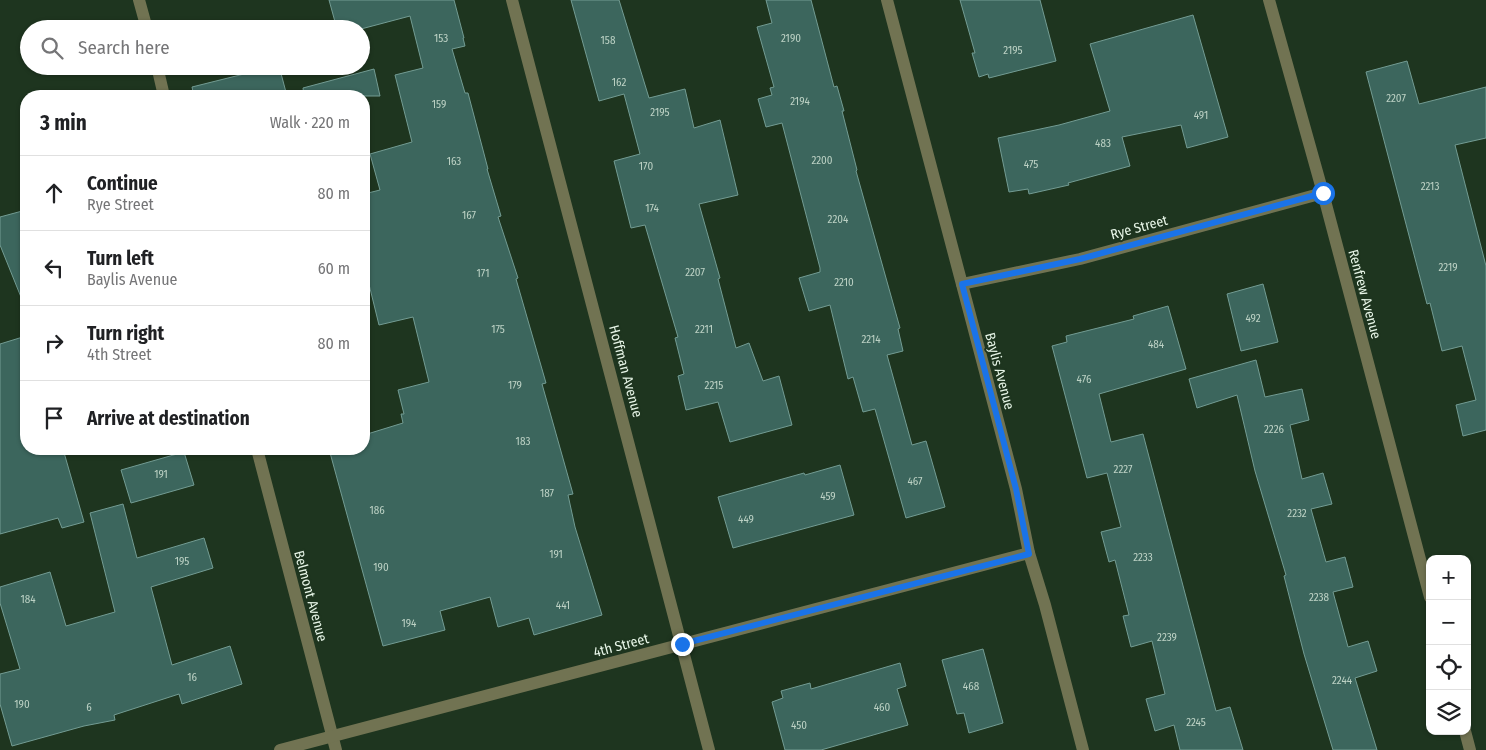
<!DOCTYPE html>
<html lang="en">
<head>
<meta charset="utf-8">
<style>
  :root { --surface:#fff; --page:#f6f6f6; --text:#202124; --muted:#757577; --line:#e0e0e0 }
  body { margin:0; font-family:"Fira Sans Condensed",sans-serif; background:var(--page); color:var(--text) }
  .controls { position:absolute; right:15px; bottom:15px; display:grid; overflow:hidden; border-radius:10px; box-shadow:0 1px 4px #0004 }
  .controls button { width:45px; height:45px; display:grid; place-items:center; padding:0; border:0; border-bottom:1px solid var(--line); background:var(--surface); color:var(--text); font:25px sans-serif }
  .stop { position:absolute; width:15px; height:15px; margin:-11px; border:4px solid #1a73e8; border-radius:50%; background:#fff }
  .stop.end { background:#1a73e8; border-color:#fff; box-shadow:0 1px 5px #0008 }
  .list { margin:0; padding:0; list-style:none }
  h2 { display:flex; justify-content:space-between; align-items:center; height:65px; margin:0; padding:0 20px; font-size:21px }
  h2 small { font-size:16px; font-weight:400; color:var(--muted) }
  .list li { display:grid; grid-template-columns:32px 1fr auto; gap:15px; align-items:center; box-sizing:border-box; height:75px; padding:0 20px; border-top:1px solid var(--line) }
  .list b { display:block; font-size:19px; white-space:nowrap }
  .list p { margin:0; font-size:16px; white-space:nowrap; color:var(--muted) }
  .list em { font-size:16px; font-style:normal; color:var(--muted) }
  .icon { flex:none; width:28px; height:28px; fill:none; stroke:currentColor; stroke-width:2; stroke-linecap:round; stroke-linejoin:round }
  .map { position:relative; flex:none; width:1486px; height:750px; overflow:hidden }
  .search { position:absolute; background:var(--surface); box-shadow:0 1px 4px #0004; left:20px; top:20px; width:350px; height:55px; display:flex; align-items:center; gap:12px; box-sizing:border-box; padding:0 18px; border-radius:28px; color:var(--muted); font-size:19px }
  .panel { position:absolute; background:var(--surface); box-shadow:0 1px 4px #0004; left:20px; top:90px; width:350px; height:365px; border-radius:20px }
  .map>svg:first-child { display:block }
</style>
</head>
<body>
<div class="map">
<svg width="1486" height="750" viewBox="0 0 1486 750">
  <rect width="100%" height="100%" fill="#1e351f"/>
  <g fill="#3c665d" stroke="#739c93">
    <path d="M 329,0 L 454,0 L 464,38 L 463,38 L 465,46 L 452,49 L 465,93 L 468,93 L 488,169 L 487,169 L 501,216 L 498,217 L 518,278 L 516,279 L 546,383 L 542,384 L 573,494 L 568,495 L 575,527 L 602,615 L 534,635 L 529,618 L 498,627 L 490,597 L 440,611 L 445,630 L 383,646 L 329,449 L 364,449 L 364,435 L 403,423 L 401,414 L 404,414 L 398,390 L 429,382 L 413,317 L 379,325 L 364,264 L 364,194 L 380,190 L 370,154 L 412,142 L 395,75 L 423,68 L 410,16 L 361,29 L 337,29 Z"/>
    <path d="M 571,0 L 619,0 L 649,98 L 685,89 L 694,128 L 720,120 L 738,195 L 699,204 L 720,278 L 718,279 L 736,348 L 749,343 L 763,381 L 779,376 L 792,425 L 730,442 L 718,402 L 686,410 L 678,376 L 684,374 L 675,338 L 678,337 L 645,225 L 631,228 L 614,161 L 640,154 L 624,94 L 599,101 Z"/>
    <path d="M 766,0 L 811,0 L 834,87 L 837,86 L 844,111 L 842,111 L 857,170 L 856,171 L 900,328 L 898,329 L 903,351 L 887,355 L 912,445 L 926,441 L 945,507 L 906,518 L 875,409 L 863,412 L 853,377 L 848,379 L 830,305 L 809,311 L 799,278 L 820,272 L 820,268 L 782,123 L 766,127 L 758,99 L 772,95 L 770,88 L 774,87 L 757,27 L 772,23 Z"/>
    <path d="M 960,0 L 1040,0 L 1056,61 L 989,78 L 988,74 L 979,77 L 972,53 L 975,53 Z"/>
    <path d="M 1193,15 L 1228,137 L 1187,148 L 1181,125 L 1122,137 L 1130,166 L 1068,183 L 1069,185 L 1029,194 L 1028,189 L 1009,192 L 998,138 L 1059,125 L 1110,111 L 1090,44 Z"/>
    <path d="M 1407,61 L 1419,104 L 1486,87 L 1486,138 L 1455,145 L 1486,266 L 1486,430 L 1463,436 L 1456,405 L 1476,400 L 1462,346 L 1442,351 L 1430,303 L 1427,304 L 1366,72 Z"/>
    <path d="M 276,66 L 279,66 L 287,96 L 194,96 L 192,87 Z"/>
    <path d="M 374,69 L 380,96 L 304,96 L 303,88 Z"/>
    <path d="M 26,210 L 26,307 L 25,307 L 0,245 L 0,217 Z"/>
    <path d="M 1263,284 L 1278,342 L 1241,351 L 1227,294 Z"/>
    <path d="M 1168,306 L 1186,369 L 1099,394 L 1111,442 L 1143,434 L 1216,711 L 1230,707 L 1243,750 L 1180,750 L 1174,725 L 1155,731 L 1146,699 L 1165,694 L 1152,641 L 1131,647 L 1123,616 L 1129,615 L 1115,560 L 1109,562 L 1101,532 L 1121,527 L 1107,473 L 1087,478 L 1052,346 L 1067,342 L 1066,336 L 1134,319 L 1133,316 Z"/>
    <path d="M 26,336 L 26,449 L 63,449 L 84,522 L 62,528 L 58,518 L 0,534 L 0,344 Z"/>
    <path d="M 1256,360 L 1265,397 L 1302,389 L 1309,420 L 1290,425 L 1302,479 L 1323,473 L 1332,504 L 1311,509 L 1326,562 L 1345,557 L 1353,587 L 1333,592 L 1348,647 L 1368,641 L 1377,671 L 1355,678 L 1377,750 L 1333,750 L 1304,654 L 1284,576 L 1286,575 L 1255,471 L 1237,395 L 1197,408 L 1189,379 Z"/>
    <path d="M 184,452 L 194,485 L 131,503 L 121,470 Z"/>
    <path d="M 840,465 L 854,515 L 733,548 L 718,497 L 804,473 L 805,475 Z"/>
    <path d="M 123,504 L 137,558 L 204,538 L 213,568 L 151,587 L 172,665 L 230,646 L 242,684 L 182,704 L 179,694 L 114,715 L 115,720 L 84,726 L 12,746 L 0,704 L 0,674 L 20,669 L 0,603 L 0,587 L 50,572 L 66,626 L 115,612 L 90,513 Z"/>
    <path d="M 983,649 L 1003,723 L 969,733 L 964,713 L 957,714 L 942,660 Z"/>
    <path d="M 900,663 L 906,686 L 897,689 L 908,725 L 821,750 L 785,750 L 772,702 L 783,698 L 781,691 L 810,683 L 811,689 Z"/>
  </g>
  <g fill="none" stroke-linecap="round" stroke-linejoin="round">
    <g stroke="#717352" stroke-width="12">
      <path d="M 139,0 L 147,29"/>
      <path d="M 512,0 L 709,750"/>
      <path d="M 887,0 L 1016,489 L 1029,553 L 1045,605 L 1083,750"/>
      <path d="M 1269,0 L 1323,193 L 1430,597"/>
      <path d="M 157,66 L 164,96"/>
      <path d="M 962,284 L 1080,259 L 1323,193"/>
      <path d="M 257,449 L 336,750"/>
      <path d="M 1465,731 L 1470,750"/>
      <path d="M 280,750 L 1029,553"/>
    </g>
  </g>
  <g fill="none" stroke-linecap="round" stroke-linejoin="round">
    <path stroke="#1a73e8" stroke-width="6" d="M 682,644 L 1029,554 L 1016,489 L 962,284 L 1080,259 L 1323,193"/>
  </g>
  <g text-anchor="middle" stroke-width="4" stroke-linejoin="round" paint-order="stroke">
    <g font-size="11" fill="#bcd1c4">
      <text x="441" y="42">153</text>
      <text x="791" y="42">2190</text>
      <text x="608" y="44">158</text>
      <text x="1013" y="54">2195</text>
      <text x="619" y="86">162</text>
      <text x="1396" y="102">2207</text>
      <text x="800" y="105">2194</text>
      <text x="439" y="108">159</text>
      <text x="660" y="116">2195</text>
      <text x="1201" y="119">491</text>
      <text x="1103" y="147">483</text>
      <text x="822" y="164">2200</text>
      <text x="454" y="165">163</text>
      <text x="1031" y="168">475</text>
      <text x="646" y="170">170</text>
      <text x="1430" y="190">2213</text>
      <text x="652" y="212">174</text>
      <text x="469" y="219">167</text>
      <text x="838" y="223">2204</text>
      <text x="1448" y="271">2219</text>
      <text x="695" y="276">2207</text>
      <text x="483" y="277">171</text>
      <text x="844" y="286">2210</text>
      <text x="1253" y="322">492</text>
      <text x="498" y="333">175</text>
      <text x="704" y="333">2211</text>
      <text x="871" y="343">2214</text>
      <text x="1156" y="348">484</text>
      <text x="1084" y="383">476</text>
      <text x="515" y="389">179</text>
      <text x="714" y="389">2215</text>
      <text x="1274" y="433">2226</text>
      <text x="523" y="445">183</text>
      <text x="1123" y="473">2227</text>
      <text x="161" y="478">191</text>
      <text x="915" y="485">467</text>
      <text x="547" y="497">187</text>
      <text x="828" y="500">459</text>
      <text x="377" y="514">186</text>
      <text x="1297" y="517">2232</text>
      <text x="746" y="523">449</text>
      <text x="556" y="558">191</text>
      <text x="1143" y="561">2233</text>
      <text x="182" y="565">195</text>
      <text x="381" y="571">190</text>
      <text x="1319" y="601">2238</text>
      <text x="28" y="603">184</text>
      <text x="563" y="609">441</text>
      <text x="409" y="627">194</text>
      <text x="1167" y="641">2239</text>
      <text x="192" y="681">16</text>
      <text x="1342" y="684">2244</text>
      <text x="971" y="690">468</text>
      <text x="22" y="708">190</text>
      <text x="89" y="711">6</text>
      <text x="882" y="711">460</text>
      <text x="1196" y="726">2245</text>
      <text x="799" y="729">450</text>
    </g>
    <g font-size="14" fill="#e7f5e7" stroke="#1e351f">
      <text transform="translate(1139 227) rotate(-15)" y="5">Rye Street</text>
      <text transform="translate(1365 294) rotate(75)" y="5">Renfrew Avenue</text>
      <text transform="translate(626 371) rotate(75)" y="5">Hoffman Avenue</text>
      <text transform="translate(1000 371) rotate(75)" y="5">Baylis Avenue</text>
      <text transform="translate(311 596) rotate(75)" y="5">Belmont Avenue</text>
      <text transform="translate(621 645) rotate(-15)" y="5">4th Street</text>
    </g>
  </g>
</svg>
<div class="controls">
<button>+</button>
<button>−</button>
<button><svg class="icon" aria-label="locate" viewBox="0 0 24 24"><circle cx="12" cy="12" r="6"/><path d="M12 2v4M12 18v4M2 12h4M18 12h4"/></svg></button>
<button><svg class="icon" aria-label="layers" viewBox="0 0 24 24"><path d="M12 4l9 5-9 5-9-5zM3 14l9 5 9-5"/></svg></button>
</div>
<div class="stop" style="left:1323px;top:193px"></div>
<div class="stop end" style="left:682px;top:644px"></div>
<div class="search"><svg class="icon" aria-label="search" viewBox="0 0 24 24"><circle cx="10" cy="10" r="6"/><path d="M15 15l6 6"/></svg>Search here</div>
<section class="panel">
<h2>3 min<small>Walk · 220 m</small></h2>
<ul class="list">
<li><svg class="icon" aria-label="ahead" viewBox="0 0 24 24"><path d="M12 20V5M6 11l6-6 6 6"/></svg><div><b>Continue</b><p>Rye Street</p></div><em>80 m</em></li>
<li><svg class="icon" aria-label="left" viewBox="0 0 24 24"><path d="M17 20v-9H6M10 6l-5 5 5 5"/></svg><div><b>Turn left</b><p>Baylis Avenue</p></div><em>60 m</em></li>
<li><svg class="icon" aria-label="right" viewBox="0 0 24 24"><path d="M7 20v-9h11M14 6l5 5-5 5"/></svg><div><b>Turn right</b><p>4th Street</p></div><em>80 m</em></li>
<li><svg class="icon" aria-label="arrive" viewBox="0 0 24 24"><path d="M6 21V4h12l-3 4 3 4H6"/></svg><div><b>Arrive at destination</b></div></li>
</ul>
</section>
</div>
</body>
</html>
